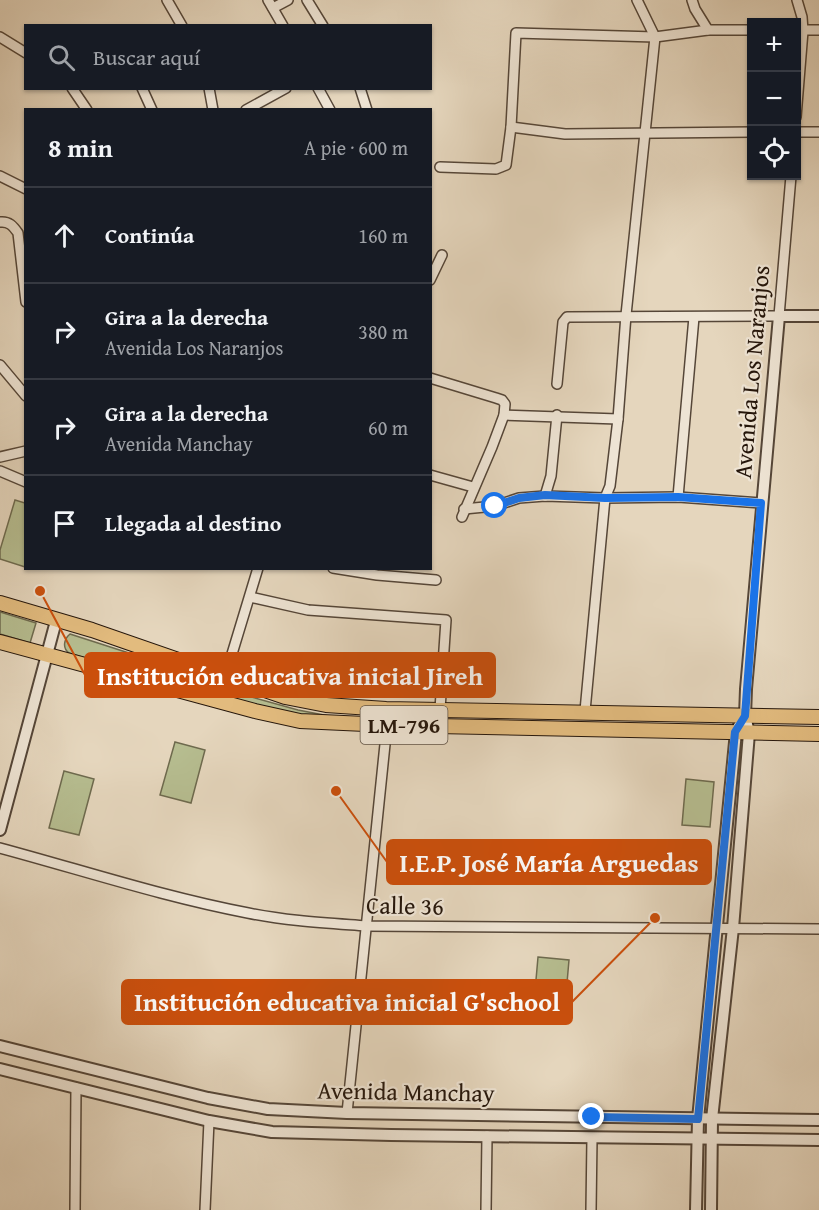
<!DOCTYPE html>
<html lang="es">
<head>
<meta charset="utf-8">
<style>
  :root { --surface:#171b24; --page:#20242c; --text:#f1f3f6; --muted:#9ea1a6; --line:#363941 }
  body { margin:0; font-family:"Gentium Book Plus",serif; background:var(--page); color:var(--text) }
  .controls { position:absolute; right:18px; top:18px; display:grid; overflow:hidden; border-radius:0px; box-shadow:0 2px 4px #0004 }
  .controls button { width:54px; height:54px; display:grid; place-items:center; padding:0; border:0; border-bottom:2px solid var(--line); background:var(--surface); color:var(--text); font:30px sans-serif }
  .stop { position:absolute; width:18px; height:18px; margin:-14px; border:4px solid #1a73e8; border-radius:50%; background:#fff }
  .stop.end { background:#1a73e8; border-color:#fff; box-shadow:0 2px 6px #0008 }
  .list { margin:0; padding:0; list-style:none }
  h2 { display:flex; justify-content:space-between; align-items:center; height:78px; margin:0; padding:0 24px; font-size:26px }
  h2 small { font-size:20px; font-weight:400; color:var(--muted) }
  .list li { display:grid; grid-template-columns:39px 1fr auto; gap:18px; align-items:center; box-sizing:border-box; height:96px; padding:0 24px; border-top:2px solid var(--line) }
  .list b { display:block; font-size:22px; white-space:nowrap }
  .list p { margin:0; font-size:20px; white-space:nowrap; color:var(--muted) }
  .list em { font-size:20px; font-style:normal; color:var(--muted) }
  .icon { flex:none; width:33px; height:33px; fill:none; stroke:currentColor; stroke-width:2; stroke-linecap:round; stroke-linejoin:round }
  .map { position:relative; flex:none; width:819px; height:1210px; overflow:hidden }
  .search { position:absolute; background:var(--surface); box-shadow:0 2px 4px #0004; left:24px; top:24px; width:408px; height:66px; display:flex; align-items:center; gap:15px; box-sizing:border-box; padding:0 21px; border-radius:0px; color:var(--muted); font-size:22px }
  .panel { position:absolute; background:var(--surface); box-shadow:0 2px 4px #0004; left:24px; top:108px; width:408px; height:462px; border-radius:0px }
  .map>svg:first-child { display:block }
</style>
</head>
<body>
<div class="map">
<svg width="819" height="1210" viewBox="0 0 819 1210">
  <rect width="100%" height="100%" fill="#e5d6bd"/>
  <filter id="stains"><feTurbulence type="fractalNoise" baseFrequency=".00333" numOctaves="4"/><feColorMatrix values="0 0 0 0 .2 0 0 0 0 .09 0 0 0 0 .02 0 0 0 .5 -.17"/></filter>
  <radialGradient id="worn" r=".72"><stop offset=".6" stop-color="#630" stop-opacity="0"/><stop offset="1" stop-color="#630" stop-opacity=".3"/></radialGradient>
  <g fill="#b6bd90" stroke="#6e6a4e" stroke-width="1.5">
    <path d="M 15,500 L 25,503 L 25,567 L 0,559 L 0,550 Z"/>
    <path d="M 0,612 L 36,623 L 30,643 L 0,634 Z"/>
    <path d="M 70,634 L 166,665 L 244,695 L 298,710 L 329,716 L 296,715 L 126,671 L 69,653 C 62,648 64,639 70,634 Z"/>
    <path d="M 175,742 L 205,750 L 191,803 L 160,795 Z"/>
    <path d="M 64,771 L 94,779 L 79,835 L 49,828 Z"/>
    <path d="M 686,779 L 714,782 L 710,827 L 682,825 Z"/>
    <path d="M 538,957 L 569,960 L 564,1017 L 533,1014 Z"/>
  </g>
  <g fill="none" stroke-linecap="round" stroke-linejoin="round">
    <g stroke="#554638" stroke-width="12">
      <g id="minor">
        <path d="M 167,0 L 182,26"/>
        <path d="M 268,0 L 283,26"/>
        <path d="M 307,0 L 323,26"/>
        <path d="M 692,0 L 695,9 L 708,30"/>
        <path d="M 273,8 L 288,0"/>
        <path d="M 796,30 L 819,30"/>
        <path d="M 0,37 L 26,53"/>
        <path d="M 72,88 L 87,110"/>
        <path d="M 142,88 L 152,110"/>
        <path d="M 209,88 L 213,110"/>
        <path d="M 318,88 L 330,110"/>
        <path d="M 360,88 L 367,110"/>
        <path d="M 246,110 L 286,88"/>
        <path d="M 796,117 L 803,31 L 802,17 L 797,0"/>
        <path d="M 511,127 L 565,134 L 752,132"/>
        <path d="M 796,132 L 819,132"/>
        <path d="M 440,167 L 496,169 L 506,165 L 511,127 L 516,33 L 655,37 L 708,30 L 752,30"/>
        <path d="M 0,176 L 26,189"/>
        <path d="M 0,222 C 9,221 13,226 18,233 L 26,302"/>
        <path d="M 430,280 L 442,255"/>
        <path d="M 0,365 L 26,396"/>
        <path d="M 430,378 L 496,398 L 502,400 L 505,404 L 504,415 L 492,447 L 462,517"/>
        <path d="M 557,384 L 563,322 L 567,317 L 779,316 L 791,176"/>
        <path d="M 504,415 L 618,419"/>
        <path d="M 0,457 L 26,451"/>
        <path d="M 0,471 L 26,482"/>
        <path d="M 430,475 L 473,487"/>
        <path d="M 545,496 L 551,476 L 557,415"/>
        <path d="M 678,497 L 694,317"/>
        <path d="M 464,509 L 495,506 L 519,498 L 545,496 L 605,498 L 678,497 L 761,503"/>
        <path d="M 333,568 L 377,575 L 436,580"/>
        <path d="M 250,597 L 308,610 L 446,620 L 440,709"/>
        <path d="M 225,677 L 258,568"/>
        <path d="M 585,711 L 605,498 L 610,486 L 618,419 L 626,315 L 655,37 L 637,0"/>
        <path d="M 0,848 C 82,870 164,897 248,913 C 287,921 326,923 366,926 L 819,929"/>
        <path d="M 347,1113 L 387,725"/>
        <path d="M 75,1210 L 76,1088"/>
        <path d="M 205,1210 L 209,1121"/>
        <path d="M 486,1210 L 487,1136"/>
        <path d="M 591,1210 L 592,1138"/>
      </g>
    </g>
    <g stroke="#554638" stroke-width="14">
      <g id="tertiary">
        <path d="M 0,830 L 56,621"/>
        <path d="M 0,1046 L 208,1098 L 268,1109 L 347,1113 L 819,1120"/>
        <path d="M 0,1069 L 209,1121 L 272,1132 L 391,1135 L 819,1140"/>
        <path d="M 696,1210 L 698,1119 L 736,732 L 739,726"/>
        <path d="M 711,1210 L 712,1119 L 733,928 L 749,733 L 745,716 L 746,689 L 779,316 L 819,316"/>
      </g>
    </g>
    <g stroke="#25160b" stroke-width="16">
      <g id="primary">
        <path d="M 0,603 L 92,630 L 285,697 L 326,705 L 386,709 L 819,717"/>
        <path d="M 0,642 L 255,711 L 300,721 L 387,725 L 819,734"/>
      </g>
    </g>
    <use href="#minor" stroke="#eee4d4" stroke-width="9"/>
    <use href="#tertiary" stroke="#eee4d4" stroke-width="10"/>
    <use href="#primary" stroke="#e2bb7e" stroke-width="14"/>
  </g>
  <g fill="none" stroke-linecap="round" stroke-linejoin="round">
    <path stroke="#1a73e8" stroke-width="8" d="M 495,506 L 519,498 L 545,495 L 605,498 L 678,497 L 761,503 L 745,716 L 735,732 L 698,1119 L 592,1117"/>
  </g>
  <g text-anchor="middle" stroke-width="4.5" stroke-linejoin="round" paint-order="stroke">
    <rect fill="#eee4d4" stroke="#615447" stroke-width="1.5" x="360.5" y="706" width="87" height="38" rx="4.5"/>
    <g font-size="22" font-weight="bold" fill="#25160b">
      <text x="404" y="733">LM-796</text>
    </g>
    <g font-size="24" fill="#25160b" stroke="#eee4d4">
      <text transform="translate(752 372) rotate(-85)" y="8">Avenida Los Naranjos</text>
      <text transform="translate(405 906) rotate(1)" y="8">Calle 36</text>
      <text transform="translate(406 1092) rotate(1)" y="8">Avenida Manchay</text>
    </g>
  </g>
  <path fill="none" stroke="#cb4f0c" stroke-width="2" d="M40 591L85 675M336 791L387 862M655 918L572 1002"/>
  <g fill="#cb4f0c" stroke="#eee4d4" stroke-width="2">
    <circle cx="40" cy="591" r="6"/>
    <circle cx="336" cy="791" r="6"/>
    <circle cx="655" cy="918" r="6"/>
  </g>
  <g fill="#cb4f0c" stroke="#cb4f0c" stroke-width="2">
    <rect x="85" y="653" width="410" height="44" rx="6"/>
    <rect x="387" y="840" width="324" height="44" rx="6"/>
    <rect x="122" y="980" width="450" height="44" rx="6"/>
  </g>
  <g font-size="26" text-anchor="middle" font-weight="bold" fill="#fff">
    <text x="290" y="685">Institución educativa inicial Jireh</text>
    <text x="549" y="872">I.E.P. José María Arguedas</text>
    <text x="347" y="1011">Institución educativa inicial G'school</text>
  </g>
  <rect width="100%" height="100%" filter="url(#stains)"/>
  <rect width="100%" height="100%" fill="url(#worn)"/>
</svg>
<div class="controls">
<button>+</button>
<button>−</button>
<button><svg class="icon" aria-label="locate" viewBox="0 0 24 24"><circle cx="12" cy="12" r="6"/><path d="M12 2v4M12 18v4M2 12h4M18 12h4"/></svg></button>
</div>
<div class="stop" style="left:495px;top:506px"></div>
<div class="stop end" style="left:592px;top:1117px"></div>
<div class="search"><svg class="icon" aria-label="search" viewBox="0 0 24 24"><circle cx="10" cy="10" r="6"/><path d="M15 15l6 6"/></svg>Buscar aquí</div>
<section class="panel">
<h2>8 min<small>A pie · 600 m</small></h2>
<ul class="list">
<li><svg class="icon" aria-label="ahead" viewBox="0 0 24 24"><path d="M12 20V5M6 11l6-6 6 6"/></svg><div><b>Continúa</b></div><em>160 m</em></li>
<li><svg class="icon" aria-label="right" viewBox="0 0 24 24"><path d="M7 20v-9h11M14 6l5 5-5 5"/></svg><div><b>Gira a la derecha</b><p>Avenida Los Naranjos</p></div><em>380 m</em></li>
<li><svg class="icon" aria-label="right" viewBox="0 0 24 24"><path d="M7 20v-9h11M14 6l5 5-5 5"/></svg><div><b>Gira a la derecha</b><p>Avenida Manchay</p></div><em>60 m</em></li>
<li><svg class="icon" aria-label="arrive" viewBox="0 0 24 24"><path d="M6 21V4h12l-3 4 3 4H6"/></svg><div><b>Llegada al destino</b></div></li>
</ul>
</section>
</div>
</body>
</html>
